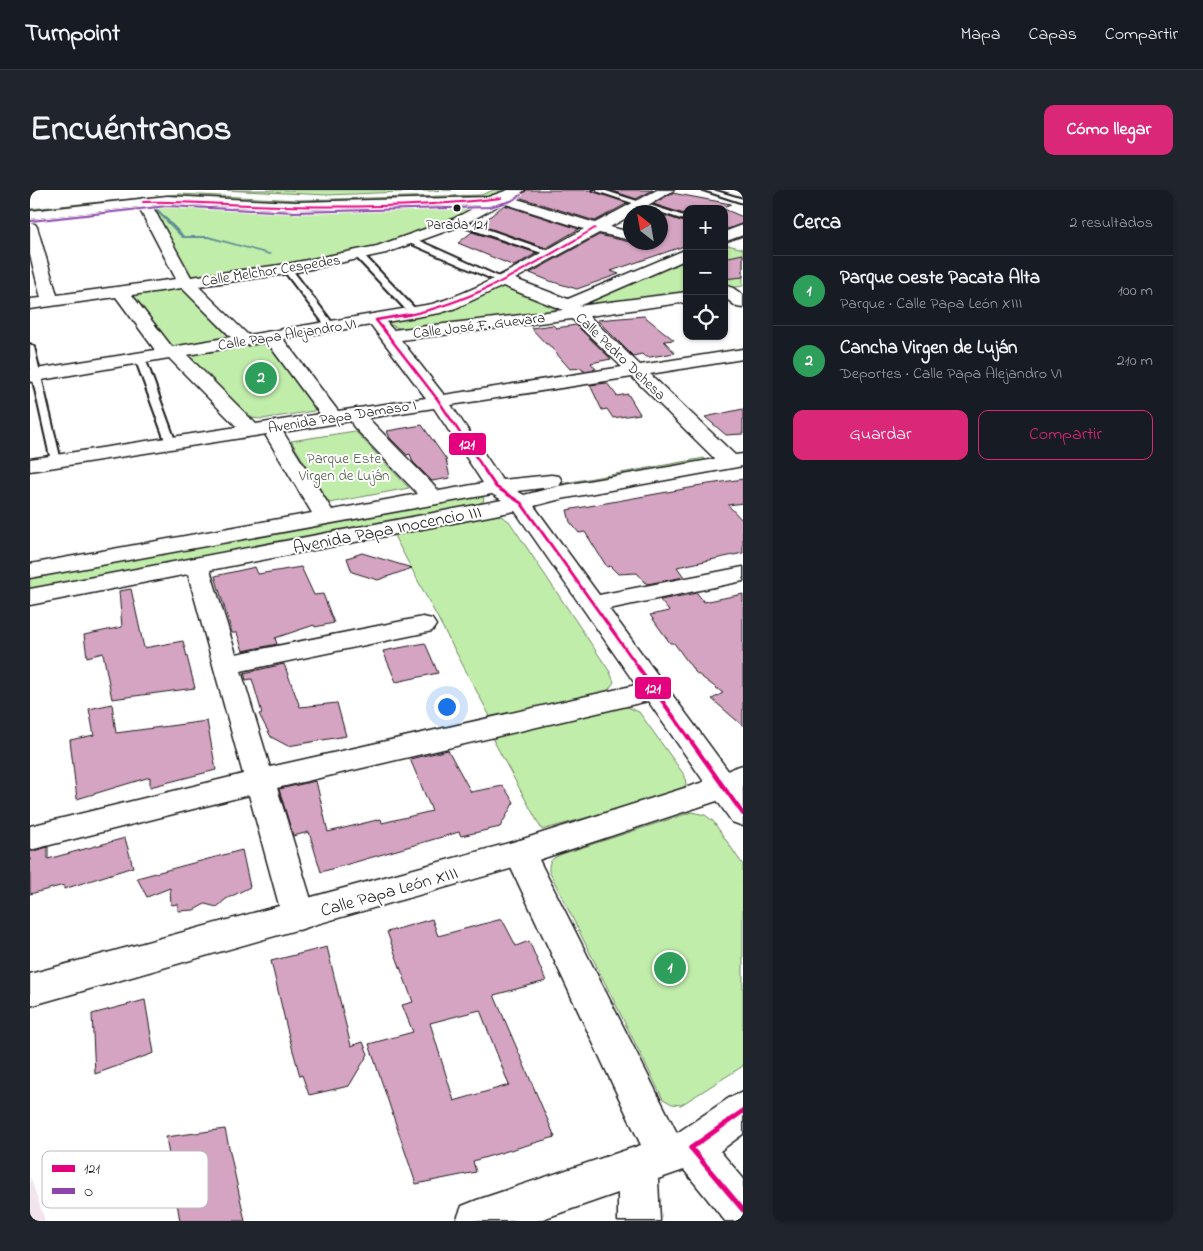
<!DOCTYPE html>
<html lang="es">
<head>
<meta charset="utf-8">
<style>
  :root { --surface:#171b24; --page:#20242c; --text:#f1f3f6; --muted:#9ea1a6; --line:#363941; --accent:#db2777 }
  body { margin:0; font-family:"Indie Flower",sans-serif; background:var(--page); color:var(--text) }
  .controls { position:absolute; right:15px; top:15px; display:grid; overflow:hidden; border-radius:10px; box-shadow:0 1px 4px #0004 }
  .controls button { width:45px; height:45px; display:grid; place-items:center; padding:0; border:0; border-bottom:1px solid var(--line); background:var(--surface); color:var(--text); font:25px sans-serif }
  .compass { position:absolute; left:593px; top:15px; width:45px; height:45px; border-radius:50%; background:var(--surface); box-shadow:0 1px 4px #0004; rotate:329deg }
  .you { position:absolute; left:416px; top:516px; width:18px; height:18px; margin:-12px; border:4px solid #fff; border-radius:50%; background:#1a73e8; box-shadow:0 0 0 8px #1a73e833 }
  .badge { display:grid; place-items:center; width:32px; height:32px; border-radius:50%; background:var(--accent); color:#fff; font-size:16px; font-weight:700 }
  .pin { position:absolute; translate:-50% -50%; border:2px solid #fff; box-shadow:0 1px 5px #0006 }
  .list { margin:0; padding:0; list-style:none }
  h2 { display:flex; justify-content:space-between; align-items:center; height:65px; margin:0; padding:0 20px; font-size:21px }
  h2 small { font-size:16px; font-weight:400; color:var(--muted) }
  .list li { display:grid; grid-template-columns:32px 1fr auto; gap:15px; align-items:center; box-sizing:border-box; height:70px; padding:0 20px; border-top:1px solid var(--line) }
  .list b { display:block; font-size:19px; white-space:nowrap }
  .list p { margin:0; font-size:16px; white-space:nowrap; color:var(--muted) }
  .list em { font-size:16px; font-style:normal; color:var(--muted) }
  .actions { display:flex; gap:10px; padding:15px 20px }
  .actions a { flex:1; padding:11px 0; border:1px solid var(--accent); border-radius:10px; text-align:center; font-size:18px; color:var(--accent) }
  .actions .main { background:var(--accent); color:#fff }
  .icon { flex:none; width:28px; height:28px; fill:none; stroke:currentColor; stroke-width:2; stroke-linecap:round; stroke-linejoin:round }
  .map { position:relative; flex:none; width:713px; height:1031px; overflow:hidden; border-radius:10px }
  header { display:flex; align-items:center; gap:30px; box-sizing:border-box; height:70px; padding:0 25px; background:var(--surface); border-bottom:1px solid var(--line) }
  header strong { font-size:24px }
  nav { display:flex; gap:28px; margin-inline-start:auto; font-size:18px }
  .intro { display:flex; align-items:center; justify-content:space-between; box-sizing:border-box; height:120px; padding:0 30px }
  h1 { margin:0; font-size:35px }
  .button { padding:12px 22px; border-radius:10px; background:var(--accent); color:#fff; font-size:18px; font-weight:700 }
  main { display:flex; gap:30px; padding:0 30px }
  aside { flex:1; background:var(--surface); border-radius:10px; box-shadow:0 1px 4px #0004 }
  .map>svg:first-child { display:block }
</style>
</head>
<body>
<header>
<strong>Turnpoint</strong>
<nav><a>Mapa</a><a>Capas</a><a>Compartir</a></nav>
</header>
<div class="intro"><h1>Encuéntranos</h1><a class="button">Cómo llegar</a></div>
<main>
<div class="map">
<svg width="713" height="1031" viewBox="0 0 713 1031">
  <rect width="100%" height="100%" fill="#fff"/>
  <filter id="ink" filterUnits="userSpaceOnUse"><feTurbulence type="fractalNoise" baseFrequency=".02" numOctaves="2"/><feDisplacementMap in="SourceGraphic" scale="10" xChannelSelector="R" yChannelSelector="G"/><feConvolveMatrix kernelMatrix="1 2 1 2 8 2 1 2 1" color-interpolation-filters="sRGB"/></filter>
  <g filter="url(#ink)">
    <path fill="#f2e4ed" d="M 0,986 L 15,1031 L 0,1031 Z"/>
    <g fill="#c1edaa" stroke="#6e8463">
      <path d="M 192,0 L 422,0 L 297,5 Z"/>
      <path d="M 464,0 L 479,0 L 462,7 L 269,14 L 169,8 L 0,23 L 0,19 L 150,4 L 269,10 L 451,5 Z"/>
      <path d="M 131,12 L 273,19 L 347,19 L 450,14 L 448,18 L 422,30 L 351,57 L 253,76 L 161,88 L 120,14 Z"/>
      <path d="M 694,54 L 713,59 L 713,96 L 694,99 Z"/>
      <path d="M 657,66 L 657,104 L 555,117 L 547,116 Z"/>
      <path d="M 471,94 L 529,118 L 526,121 L 384,140 L 374,140 L 358,134 L 362,131 L 415,121 Z"/>
      <path d="M 150,97 L 198,146 L 199,148 L 144,157 L 139,156 L 99,102 Z"/>
      <path d="M 232,152 L 240,155 L 285,216 L 284,221 L 232,229 L 219,228 L 157,165 Z"/>
      <path d="M 325,241 L 379,298 L 299,313 L 261,251 Z"/>
      <path d="M 674,268 L 678,272 L 516,301 L 513,297 Z"/>
      <path d="M 448,306 L 454,308 L 453,312 L 444,316 L 0,399 L 0,388 Z"/>
      <path d="M 460,324 L 469,325 L 479,331 L 580,482 L 584,492 L 577,502 L 462,530 L 362,342 Z"/>
      <path d="M 593,515 L 609,522 L 655,586 L 656,595 L 645,603 L 512,640 L 461,546 Z"/>
      <path d="M 662,622 L 675,625 L 683,631 L 713,675 L 713,876 L 651,915 L 642,914 L 633,909 L 519,681 C 518,670 523,668 532,664 Z"/>
    </g>
    <g fill="none" stroke-linecap="round" stroke-linejoin="round">
      <path fill="#5d8e93" fill-rule="evenodd" d="M 124,17 L 126,17 L 154,46 L 178,46 L 242,64 L 240,65 L 178,48 L 152,48 L 124,19 Z"/>
    </g>
    <g fill="#d5a4c2" stroke="#1c1c1c" fill-rule="evenodd">
      <path d="M 497,0 L 561,0 L 598,13 L 565,31 L 488,7 Z"/>
      <path d="M 579,0 L 623,0 L 606,9 Z"/>
      <path d="M 642,3 L 701,14 L 690,18 L 693,19 L 657,19 L 657,25 L 623,14 Z"/>
      <path d="M 474,15 L 549,39 L 516,58 L 450,35 Z"/>
      <path d="M 694,19 L 713,27 L 713,33 L 698,39 L 694,37 Z"/>
      <path d="M 630,24 L 657,33 L 657,55 L 581,81 L 589,84 L 547,99 L 520,91 L 500,83 L 569,45 L 600,52 L 630,52 Z"/>
      <path d="M 442,42 L 507,63 L 484,76 L 428,53 Z"/>
      <path d="M 713,64 L 713,87 L 694,89 L 694,68 Z"/>
      <path d="M 614,126 L 644,150 L 634,151 L 645,163 L 620,167 L 615,167 L 612,164 L 603,166 L 567,130 Z"/>
      <path d="M 523,135 L 526,138 L 546,135 L 581,169 L 561,173 L 566,179 L 553,181 L 552,178 L 540,179 L 518,154 L 516,154 L 501,138 Z"/>
      <path d="M 577,193 L 587,206 L 598,204 L 610,224 L 583,228 L 577,219 L 572,220 L 560,195 Z"/>
      <path d="M 713,219 L 713,244 L 696,245 L 675,227 Z"/>
      <path d="M 392,235 L 416,269 L 420,288 L 402,291 L 383,272 L 380,264 L 377,265 L 360,248 L 357,241 Z"/>
      <path d="M 713,289 L 713,313 L 698,315 L 713,331 L 713,363 L 647,377 L 654,387 L 617,394 L 607,383 L 588,384 L 580,376 L 577,377 L 555,342 L 549,343 L 540,332 L 537,320 L 665,297 L 665,296 Z"/>
      <path d="M 332,363 L 382,378 L 348,390 L 322,382 L 317,368 Z"/>
      <path d="M 225,377 L 228,384 L 271,377 L 284,405 L 293,404 L 304,433 L 285,437 L 284,435 L 245,448 L 247,454 L 213,461 L 207,443 L 202,443 L 185,386 Z"/>
      <path d="M 101,399 L 114,458 L 153,451 L 165,498 L 82,509 L 73,463 L 57,467 L 54,445 L 92,437 L 89,401 Z"/>
      <path d="M 667,403 L 674,412 L 713,404 L 713,536 L 682,509 L 693,503 L 665,482 L 644,453 L 640,453 L 620,425 L 639,421 L 630,410 Z"/>
      <path d="M 395,453 L 408,483 L 366,492 L 353,461 Z"/>
      <path d="M 254,474 L 270,517 L 307,513 L 316,546 L 258,556 L 241,547 L 229,524 L 232,523 L 222,489 L 216,490 L 214,483 Z"/>
      <path d="M 82,514 L 86,543 L 177,531 L 186,580 L 120,597 L 120,587 L 47,609 L 40,550 L 64,545 L 59,519 Z"/>
      <path d="M 418,560 L 441,602 L 473,596 L 484,612 L 470,637 L 431,646 L 429,642 L 291,682 L 279,642 L 263,646 L 249,599 L 286,591 L 298,642 L 351,629 L 352,633 L 402,621 L 380,569 Z"/>
      <path d="M 95,648 L 103,677 L 34,699 L 34,695 L 0,704 L 0,662 L 18,657 L 18,669 Z"/>
      <path d="M 212,660 L 220,697 L 196,709 L 187,717 L 175,714 L 164,720 L 148,721 L 148,714 L 141,715 L 140,698 L 117,707 L 107,688 Z"/>
      <path d="M 402,729 L 408,746 L 472,729 L 486,756 L 499,751 L 516,791 L 464,805 L 525,947 L 443,971 L 446,982 L 386,994 L 339,854 L 383,842 L 372,815 L 383,812 L 357,742 ZM 450,820 L 479,895 L 424,911 L 400,833 Z"/>
      <path d="M 297,757 L 321,856 L 333,852 L 338,864 L 319,896 L 279,905 L 272,885 L 270,886 L 257,839 L 241,771 Z"/>
      <path d="M 115,810 L 124,863 L 65,884 L 62,824 Z"/>
      <path d="M 195,939 L 215,1031 L 150,1031 L 136,947 Z"/>
    </g>
    <g fill="none" stroke-linecap="round" stroke-linejoin="round">
      <g stroke="#1c1c1c" stroke-width="4">
        <g id="lane">
          <path d="M 563,0 L 573,0 L 657,27 L 657,31 Z"/>
          <path d="M 673,0 L 683,0 L 713,9 L 713,13 Z"/>
          <path d="M 425,30 L 431,30 L 525,63 L 518,65 L 425,34 Z"/>
          <path d="M 377,48 L 383,48 L 476,90 L 469,92 L 377,52 Z"/>
          <path d="M 326,63 L 332,63 L 388,122 L 388,126 L 382,126 L 326,67 Z"/>
          <path d="M 254,77 L 260,77 L 304,135 L 304,139 L 298,139 L 254,81 Z"/>
          <path d="M 0,154 L 4,157 L 31,271 L 26,274 L 21,271 L 0,177 Z"/>
          <path d="M 110,165 L 115,168 L 146,253 L 145,255 L 137,255 L 136,253 L 105,168 Z"/>
        </g>
      </g>
      <g stroke="#1c1c1c" stroke-width="3">
        <g id="street">
          <path d="M 627,0 L 644,0 L 606,22 L 600,22 L 600,26 L 580,37 L 600,42 L 600,50 L 569,43 L 485,89 L 538,109 L 657,59 L 657,69 L 549,116 L 657,102 L 657,112 L 559,126 L 610,175 L 713,159 L 713,169 L 620,184 L 705,265 L 713,264 L 713,276 L 531,309 L 504,316 L 569,405 L 713,377 L 713,391 L 579,419 L 713,601 L 713,636 L 702,632 L 618,511 L 247,598 L 286,726 L 281,736 L 269,740 L 257,736 L 252,726 L 219,605 L 0,660 L 0,636 L 213,584 L 158,384 L 0,415 L 0,399 L 472,310 L 462,304 L 0,388 L 0,374 L 282,323 L 236,246 L 237,244 L 0,281 L 0,269 L 207,237 L 139,168 L 0,192 L 0,180 L 125,160 L 86,107 L 0,119 L 0,109 L 11,108 L 0,65 L 0,33 L 5,34 L 7,37 L 27,105 L 146,89 L 106,12 L 113,8 L 120,12 L 161,87 L 257,74 L 347,56 L 423,29 L 471,4 L 565,33 ZM 473,13 L 554,39 C 505,66 455,98 402,114 L 218,145 L 168,96 L 257,84 L 356,63 L 433,35 ZM 473,96 L 533,120 L 363,140 L 356,132 L 410,123 L 426,118 ZM 152,98 L 201,147 L 142,157 L 102,105 ZM 542,129 L 592,177 L 414,205 L 371,150 ZM 341,135 L 396,208 L 308,221 L 253,149 ZM 237,152 L 290,224 L 226,234 L 157,165 ZM 602,187 L 685,269 L 529,296 L 494,305 L 487,301 L 529,296 L 532,291 L 529,286 L 521,285 L 472,290 L 421,215 ZM 404,218 L 453,293 L 409,301 L 338,228 ZM 321,231 L 323,236 L 388,304 L 302,320 L 253,242 ZM 485,321 L 606,495 L 240,577 L 211,481 L 393,443 L 402,441 L 406,435 L 402,429 L 393,427 L 206,464 L 180,380 Z"/>
          <path d="M 713,35 L 713,45 L 694,52 L 694,42 Z"/>
          <path d="M 697,96 L 703,98 L 713,105 L 713,118 L 707,117 L 694,107 L 694,97 Z"/>
          <path d="M 490,650 L 501,654 L 647,943 L 699,908 L 713,902 L 713,944 L 690,961 L 713,988 L 713,1031 L 695,1031 L 654,980 L 628,989 L 630,1031 L 588,1031 L 588,1003 L 507,1031 L 426,1031 L 432,1016 L 447,1010 L 611,955 L 474,663 L 479,654 Z"/>
        </g>
      </g>
      <g stroke="#1c1c1c" stroke-width="3">
        <g id="secondary">
          <path d="M 478,0 L 495,0 L 484,8 L 459,15 L 265,20 L 137,14 L 0,29 L 0,21 L 137,6 L 265,12 L 458,7 Z"/>
          <path d="M 713,575 L 713,600 L 705,605 L 490,676 L 0,816 L 0,784 L 490,650 L 683,589 L 703,578 Z"/>
        </g>
      </g>
      <use href="#lane" fill="#fff" fill-rule="evenodd"/>
      <use href="#street" fill="#fff" fill-rule="evenodd"/>
      <use href="#secondary" fill="#fff" fill-rule="evenodd"/>
      <g stroke="#fff" stroke-width="4">
        <g id="bus-1-far4">
          <path d="M 113,12 C 149,11 184,14 220,15 C 303,18 388,18 471,8"/>
          <path d="M 373,126 C 444,113 504,74 565,38"/>
        </g>
      </g>
      <g stroke="#fff" stroke-width="5">
        <g id="bus-1-far3">
          <path d="M 346,130 L 408,210 L 456,282"/>
          <path d="M 346,130 L 380,124"/>
        </g>
      </g>
      <g stroke="#fff" stroke-width="6">
        <path id="bus-1-far2" d="M 455,281 L 466,297 L 491,313 L 609,478"/>
      </g>
      <g stroke="#fff" stroke-width="8">
        <path id="bus-1-far1" d="M 608,477 L 713,624"/>
      </g>
      <g stroke="#fff" stroke-width="9">
        <g id="bus-1">
          <path d="M 661,958 L 713,1020"/>
          <path d="M 661,958 L 713,921"/>
        </g>
      </g>
      <g stroke="#fff" stroke-width="4">
        <path id="bus-2" d="M 1,31 L 137,16 L 265,22 L 459,17 L 481,11 L 491,5"/>
      </g>
      <use href="#bus-1-far4" stroke="#e5007d" stroke-width="2"/>
      <use href="#bus-1-far3" stroke="#e5007d" stroke-width="2.5"/>
      <use href="#bus-1-far2" stroke="#e5007d" stroke-width="3"/>
      <use href="#bus-1-far1" stroke="#e5007d" stroke-width="4"/>
      <use href="#bus-1" stroke="#e5007d" stroke-width="5"/>
      <use href="#bus-2" stroke="#8e44ad" stroke-width="2"/>
    </g>
  </g>
  <circle fill="#1c1c1c" stroke="#fff" stroke-width="2" cx="427" cy="18" r="4.5"/>
  <g text-anchor="middle" stroke-width="4" stroke-linejoin="round" paint-order="stroke">
    <g font-size="14" fill="#1c1c1c" stroke="#fff">
      <text x="427" y="39">Parada 121</text>
    </g>
    <g font-size="15" fill="#1c1c1c" stroke="#fff">
      <text transform="translate(241 80) rotate(-9)" y="5">Calle Melchor Cespedes</text>
      <text transform="translate(449 135) rotate(-7)" y="5">Calle José F. Guevara</text>
      <text transform="translate(257 144) rotate(-9)" y="5">Calle Papa Alejandro VI</text>
      <text transform="translate(591 166) rotate(44)" y="5">Calle Pedro Dehesa</text>
      <text transform="translate(312 226) rotate(-9)" y="5">Avenida Papa Damaso I</text>
    </g>
    <g font-size="15" fill="#4e5b47" stroke="#fff">
      <text x="314" y="273">Parque Este<tspan x="314" dy="17">Virgen de Luján</tspan></text>
    </g>
    <g font-size="18" fill="#1c1c1c" stroke="#fff">
      <text transform="translate(357 339) rotate(-11)" y="6">Avenida Papa Inocencio III</text>
      <text transform="translate(359 701) rotate(-16)" y="6">Calle Papa León XIII</text>
    </g>
  </g>
  <rect x="12" y="961" width="166" height="57" rx="8" fill="#fff" stroke="#bbb" stroke-width="1"/>
  <rect x="22" y="975" width="23" height="7" fill="#e5007d"/>
  <rect x="22" y="998" width="23" height="6" fill="#8e44ad"/>
  <g font-size="14" fill="#1c1c1c">
    <text x="54" y="983">121</text>
    <text x="54" y="1006">O</text>
  </g>
  <g stroke="#fff" stroke-width="2">
    <rect x="418" y="242" width="39" height="24" rx="5" fill="#e5007d"/>
    <rect x="604" y="486" width="38" height="24" rx="5" fill="#e5007d"/>
  </g>
  <g font-size="14" text-anchor="middle" font-weight="bold" fill="#fff">
    <text x="437" y="259">121</text>
    <text x="623" y="503">121</text>
  </g>
</svg>
<div class="controls">
<button>+</button>
<button>−</button>
<button><svg class="icon" aria-label="locate" viewBox="0 0 24 24"><circle cx="12" cy="12" r="6"/><path d="M12 2v4M12 18v4M2 12h4M18 12h4"/></svg></button>
</div>
<svg class="compass" viewBox="-18 -18 36 36"><path d="M0-13l5 13h-10z" fill="#e53935"/><path d="M0 13l5-13h-10z" fill="#9ea1a6"/></svg>
<div class="you"></div>
<div class="pin badge" style="left:640px;top:778px;background:#2e9e5b">1</div>
<div class="pin badge" style="left:231px;top:188px;background:#2e9e5b">2</div>
</div>
<aside>
<h2>Cerca<small>2 resultados</small></h2>
<ul class="list">
<li><span class="badge" style="background:#2e9e5b">1</span><div><b>Parque Oeste Pacata Alta</b><p>Parque · Calle Papa León XIII</p></div><em>100 m</em></li>
<li><span class="badge" style="background:#2e9e5b">2</span><div><b>Cancha Virgen de Luján</b><p>Deportes · Calle Papa Alejandro VI</p></div><em>210 m</em></li>
</ul>
<div class="actions"><a class="main">Guardar</a><a>Compartir</a></div>
</aside>
</main>
</body>
</html>
